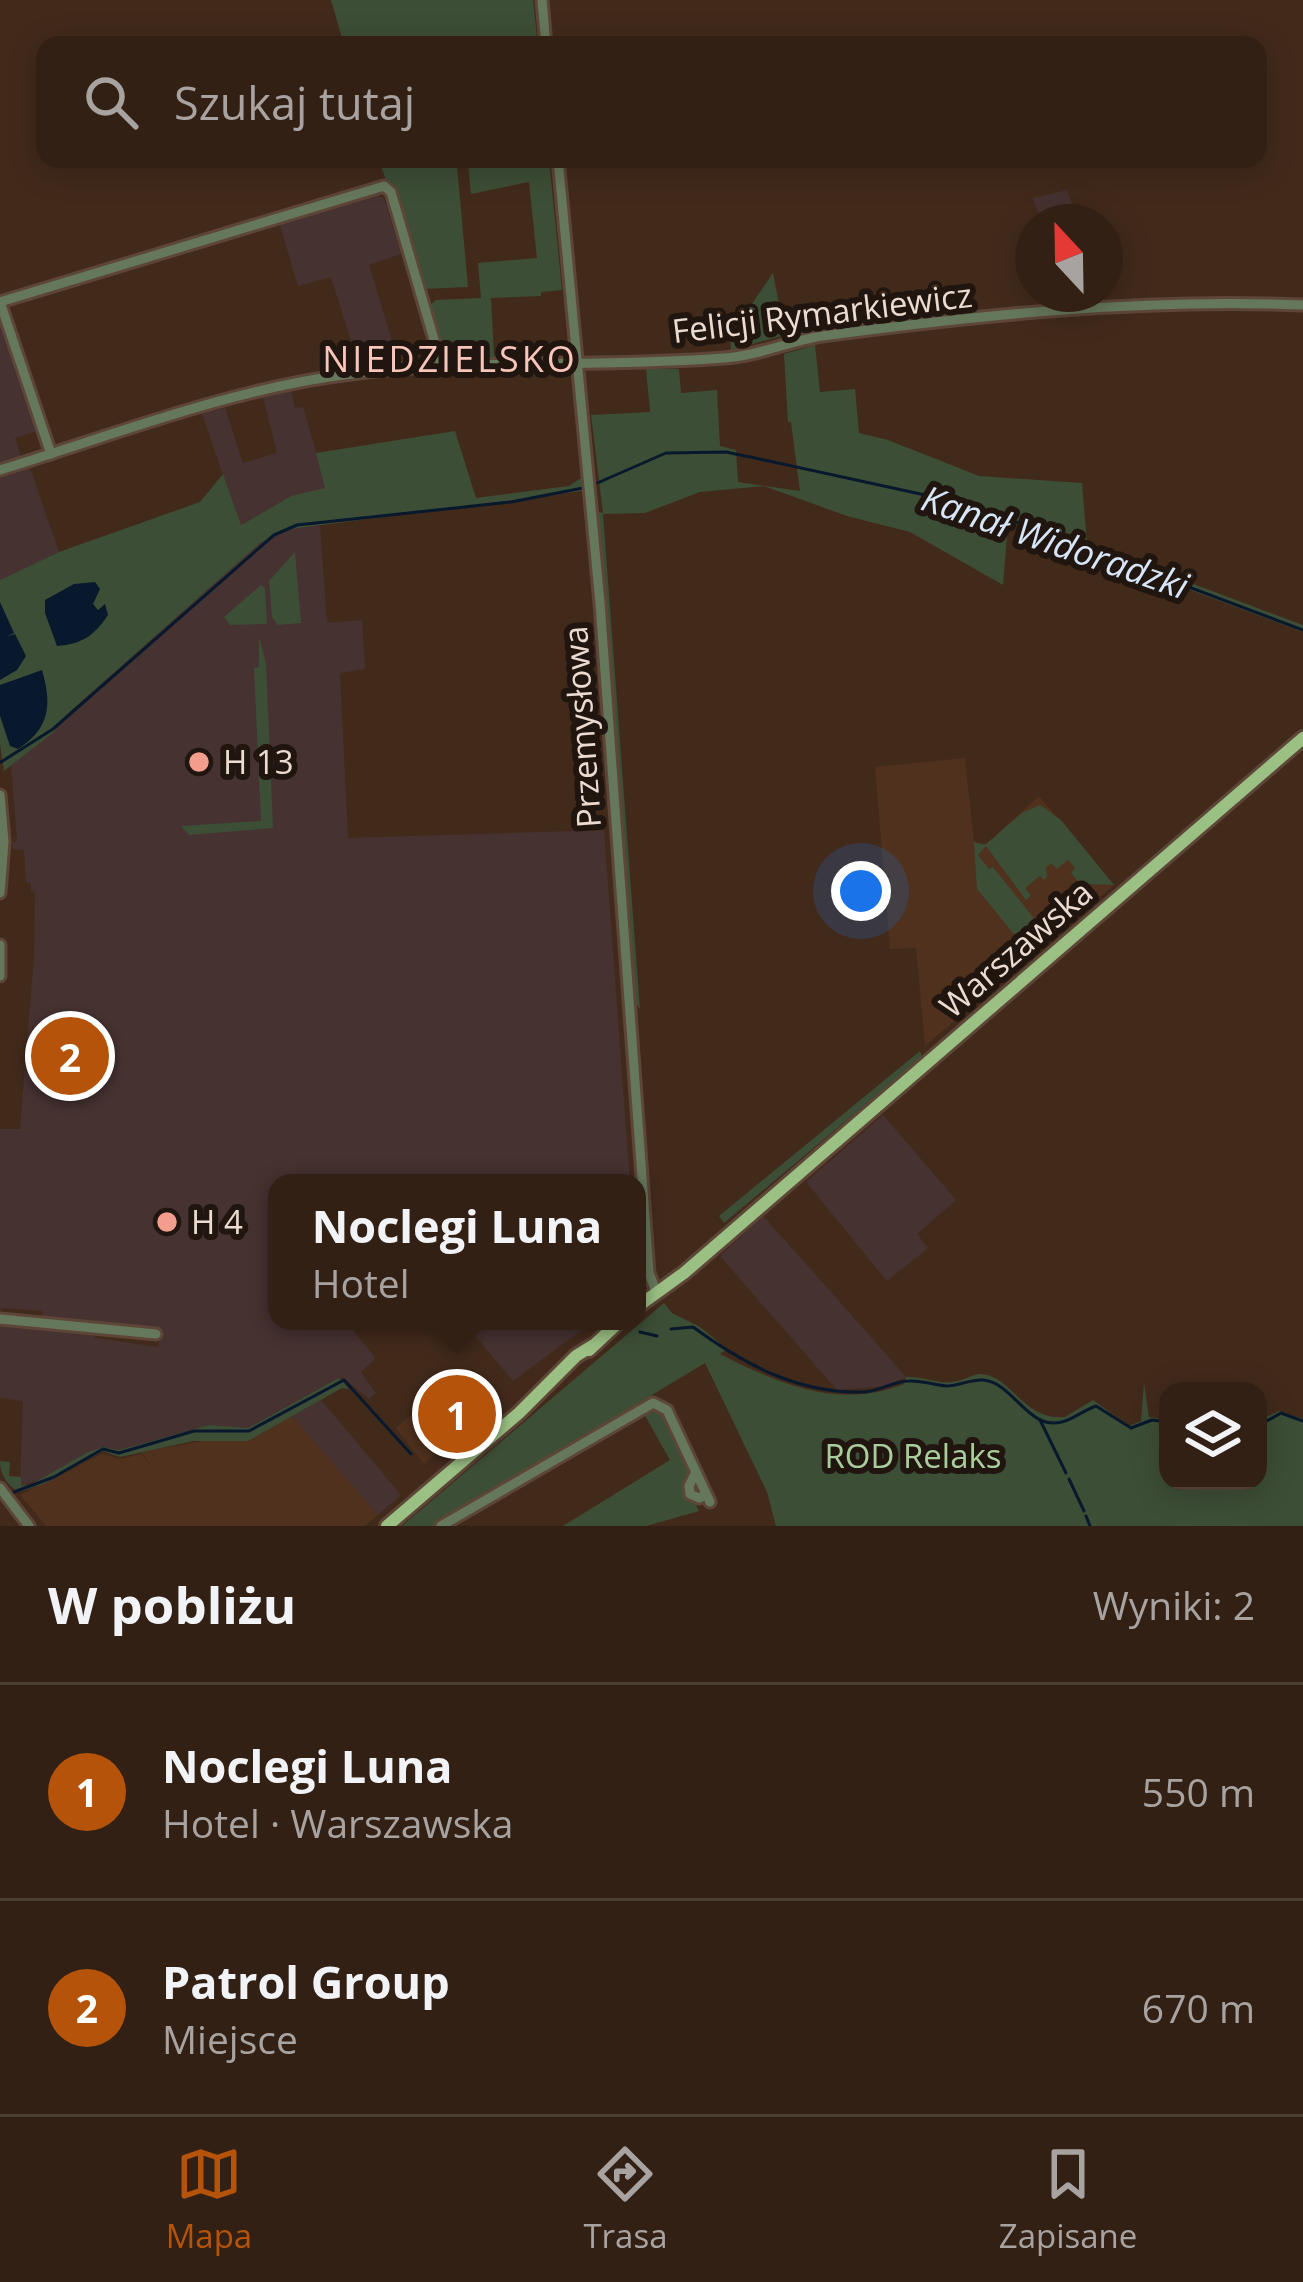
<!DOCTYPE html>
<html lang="pl">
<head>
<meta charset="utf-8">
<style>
  :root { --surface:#322014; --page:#3a281d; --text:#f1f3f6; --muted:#a8a3a0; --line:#4d3e34; --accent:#b45309 }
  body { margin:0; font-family:"Open Sans",sans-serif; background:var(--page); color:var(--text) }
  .controls { position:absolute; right:36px; bottom:36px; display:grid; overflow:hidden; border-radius:24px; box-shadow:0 6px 30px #0003 }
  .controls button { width:108px; height:108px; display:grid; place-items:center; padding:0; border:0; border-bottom:3px solid var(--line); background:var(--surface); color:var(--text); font:60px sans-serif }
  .compass { position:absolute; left:1015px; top:204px; width:108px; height:108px; border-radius:50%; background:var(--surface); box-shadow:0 6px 30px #0003; rotate:338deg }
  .you { position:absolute; left:861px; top:891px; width:42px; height:42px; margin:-30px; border:9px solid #fff; border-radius:50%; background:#1a73e8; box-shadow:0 0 0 18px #1a73e833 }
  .badge { display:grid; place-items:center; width:78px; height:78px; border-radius:50%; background:var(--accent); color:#fff; font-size:39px; font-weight:700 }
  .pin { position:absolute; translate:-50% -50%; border:6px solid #fff; box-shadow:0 3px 12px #0006 }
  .popup { position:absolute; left:268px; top:1174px; width:378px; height:156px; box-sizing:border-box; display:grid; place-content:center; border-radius:24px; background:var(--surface); filter:drop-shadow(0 3px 9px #0005); font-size:39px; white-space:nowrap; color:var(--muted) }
  .popup b { font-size:45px; color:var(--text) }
  .popup::after { content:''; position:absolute; left:50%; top:100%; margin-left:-24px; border:24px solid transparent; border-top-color:var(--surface) }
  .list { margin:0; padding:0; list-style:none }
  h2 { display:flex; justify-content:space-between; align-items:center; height:156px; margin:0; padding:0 48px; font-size:51px }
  h2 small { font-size:39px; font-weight:400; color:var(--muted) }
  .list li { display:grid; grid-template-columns:78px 1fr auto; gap:36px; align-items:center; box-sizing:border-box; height:216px; padding:0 48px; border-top:3px solid var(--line) }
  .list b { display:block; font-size:45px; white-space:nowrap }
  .list p { margin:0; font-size:39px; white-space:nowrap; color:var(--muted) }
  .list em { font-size:39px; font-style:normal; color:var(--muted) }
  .icon { flex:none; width:66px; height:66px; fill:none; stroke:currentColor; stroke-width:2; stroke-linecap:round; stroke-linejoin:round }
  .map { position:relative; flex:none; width:1303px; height:1526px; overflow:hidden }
  .search { position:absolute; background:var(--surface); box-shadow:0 6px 30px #0003; left:36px; right:36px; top:36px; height:132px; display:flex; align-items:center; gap:30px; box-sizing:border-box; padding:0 42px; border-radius:24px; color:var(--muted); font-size:45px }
  .sheet { height:588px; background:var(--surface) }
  nav { display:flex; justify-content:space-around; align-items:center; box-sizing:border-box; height:168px; border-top:3px solid var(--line); background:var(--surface); font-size:33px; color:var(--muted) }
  nav a { display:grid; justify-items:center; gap:6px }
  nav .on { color:var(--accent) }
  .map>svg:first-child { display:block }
</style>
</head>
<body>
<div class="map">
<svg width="1303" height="1526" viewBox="0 0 1303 1526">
  <rect width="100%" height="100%" fill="#422a1b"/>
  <g fill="#4f311d">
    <path d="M 965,758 L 974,842 L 986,844 L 1039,796 L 1114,885 L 925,1046 L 916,948 L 890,949 L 875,767 Z"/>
    <path d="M 465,1370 L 494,1403 L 424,1464 L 396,1428 Z"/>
    <path d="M 292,1416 L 378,1515 L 365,1526 L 46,1526 L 20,1495 L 102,1454 L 120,1459 L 141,1454 L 154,1469 L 141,1452 L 214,1439 Z"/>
  </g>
  <g fill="#463231">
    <path d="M 1067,190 L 1078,222 L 1041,222 L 1033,198 Z"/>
    <path d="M 372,193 L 384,198 L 401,254 L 369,265 L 398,360 L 358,363 L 331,277 L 298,286 L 279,222 Z"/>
    <path d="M 0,319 L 37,431 L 15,438 L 21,457 L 0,464 Z"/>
    <path d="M 291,389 L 295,408 L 303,407 L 326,488 L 291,496 L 240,525 L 202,413 L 225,408 L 243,463 L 277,453 L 263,397 Z"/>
    <path d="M 30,468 L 59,552 L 0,580 L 0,478 Z"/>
    <path d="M 320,525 L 327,623 L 362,620 L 365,669 L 340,673 L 348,838 L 604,830 L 630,1183 L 277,1183 L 277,1321 L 372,1321 L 352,1329 L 376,1358 L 361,1372 L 376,1393 L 369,1399 L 342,1377 L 248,1428 L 209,1425 L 119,1450 L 104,1447 L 43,1479 L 20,1486 L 23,1401 L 0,1398 L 0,1326 L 95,1335 L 95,1338 L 158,1347 L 161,1328 L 42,1317 L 42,1311 L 2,1308 L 0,1313 L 0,1129 L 20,1129 L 34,957 L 35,892 L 31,891 L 31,883 L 26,882 L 24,850 L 13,849 L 12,842 L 17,841 L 11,763 L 54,732 L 66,715 L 260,543 L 291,529 Z"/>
    <path d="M 883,1115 L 956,1200 L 917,1234 L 928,1248 L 887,1281 L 806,1182 Z"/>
    <path d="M 763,1216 L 816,1275 L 906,1377 L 886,1386 L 837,1390 L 720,1256 Z"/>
    <path d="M 463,1321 L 594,1321 L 513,1381 Z"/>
    <path d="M 321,1400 L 401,1495 L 378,1515 L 292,1416 Z"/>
  </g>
  <g fill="#3d4e36">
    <path d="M 331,0 L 533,0 L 538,45 L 344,45 Z"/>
    <path d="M 378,159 L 549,159 L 562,290 L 541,292 L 541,296 L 491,298 L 494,356 L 500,357 L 500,360 L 449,361 L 429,306 L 436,300 L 481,298 L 478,263 L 537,258 L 529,182 L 471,194 L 468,164 L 457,166 L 468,287 L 424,289 L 391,182 L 387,182 Z"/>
    <path d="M 773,273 L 785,335 L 731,350 L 730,336 Z"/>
    <path d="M 815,345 L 820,392 L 855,389 L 859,433 L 888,440 L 979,476 L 1082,483 L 1087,544 L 1303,625 L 1303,632 L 1008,522 L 1003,585 L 910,532 L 847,516 L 764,486 L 700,492 L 645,513 L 603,514 L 640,1009 L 636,1004 L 595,511 L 603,513 L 591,415 L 650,412 L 646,369 L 679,369 L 681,393 L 717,390 L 720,446 L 736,450 L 738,482 L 800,491 L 791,422 L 788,422 L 784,354 Z"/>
    <path d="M 455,431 L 476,498 L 569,486 L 581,478 L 582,491 L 291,529 L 260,543 L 66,715 L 54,732 L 4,771 L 0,744 L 0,580 L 59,552 L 200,502 L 223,474 L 241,525 L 291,496 L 325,488 L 316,453 Z"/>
    <path d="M 295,552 L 301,623 L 278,625 L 272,617 L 269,581 Z"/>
    <path d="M 261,585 L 265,588 L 267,624 L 230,625 L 224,617 Z"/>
    <path d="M 259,637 L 266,663 L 273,828 L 189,835 L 181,826 L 261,821 L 254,668 L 259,667 Z"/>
    <path d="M 1040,805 L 1061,820 L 1114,885 L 1080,884 L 1071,873 L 1075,868 L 1068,860 L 1057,869 L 1051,863 L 1046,868 L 1047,877 L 1044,880 L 1040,876 L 1025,888 L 1031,896 L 1026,900 L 986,846 L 978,855 L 989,869 L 993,867 L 1037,922 L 1039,949 L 1032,956 L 977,889 L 974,842 L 985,845 L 1022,813 Z"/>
    <path d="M 920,1051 L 922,1057 L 724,1223 L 719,1216 Z"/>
    <path d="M 664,1303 L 672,1313 L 700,1327 L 727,1349 L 720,1354 C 779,1384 838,1410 904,1384 L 906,1377 C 922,1376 938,1384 953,1382 C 963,1381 972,1374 981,1374 C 1012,1376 1023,1421 1065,1417 L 1093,1400 L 1129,1426 L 1141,1421 L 1144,1383 L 1149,1417 L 1168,1420 L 1168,1481 L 1258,1481 L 1258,1421 L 1279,1411 L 1303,1419 L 1303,1526 L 776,1526 L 767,1492 L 705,1363 L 434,1526 L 402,1526 Z"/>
    <path d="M 339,1378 L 349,1389 L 342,1388 L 248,1441 L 193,1441 L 120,1457 L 103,1451 L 46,1483 L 19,1492 C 7,1485 0,1475 0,1461 L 10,1462 L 9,1476 L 21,1477 L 21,1486 L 32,1484 L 88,1452 L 104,1447 L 119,1450 L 209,1425 L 248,1428 Z"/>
    <path d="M 654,1407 L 662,1409 L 691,1469 L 686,1484 L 699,1511 L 646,1526 L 563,1526 L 670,1460 L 643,1412 Z"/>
  </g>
  <g fill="#08182d">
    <path d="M 95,582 L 100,589 L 93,604 L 98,610 L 105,604 L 108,615 C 94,636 82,644 57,646 L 45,613 L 45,600 L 74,584 Z"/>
    <path d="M 0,602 L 14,633 L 7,636 L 15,634 L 26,656 L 17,670 L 0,680 Z"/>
    <path d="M 42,670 C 52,705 50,728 18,749 L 10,746 L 0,716 L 0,685 Z"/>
  </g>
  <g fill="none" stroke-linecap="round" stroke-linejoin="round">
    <g stroke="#08182d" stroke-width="3">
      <path d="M 595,484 L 666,453 L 726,452 L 755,458 L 971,505 L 1303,630"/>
      <path d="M 1,762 L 53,729 L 274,535 L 297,525 L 511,502 L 583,488"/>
      <path d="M 671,1329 L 693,1327 C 745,1365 799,1394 864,1392 C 880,1391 894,1381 909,1381 C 921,1380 934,1385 946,1386 C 959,1386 971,1379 983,1380 C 1013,1382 1028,1431 1062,1422 C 1074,1419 1084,1410 1096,1406 L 1131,1428 L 1152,1420 L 1168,1422"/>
      <path d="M 640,1332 L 657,1336"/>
      <path d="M 1040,1420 L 1066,1473"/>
      <path d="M 1258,1426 L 1281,1413 L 1303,1421"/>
      <path d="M 1069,1479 L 1084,1511"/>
      <path d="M 14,1492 L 54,1477 L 103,1449 L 119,1453 L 194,1431 L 249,1431 L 344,1380 L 411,1454"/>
      <path d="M 1086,1516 L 1090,1526"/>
    </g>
    <g stroke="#5d4638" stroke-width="15">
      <g id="minor">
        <path d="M 542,0 L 546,45"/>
        <path d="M 558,159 L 600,603 L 649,1273 L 656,1291"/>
        <path d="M 0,302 L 384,186 L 391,192 L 442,367"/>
        <path d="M 0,302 L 51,454"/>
        <path d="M 0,470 C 113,435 234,388 351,374 C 475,358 600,368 724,358 C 758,356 789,341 822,336 C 979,315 1145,298 1303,305"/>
        <path d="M 0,795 L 4,842 L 0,893"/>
        <path d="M 0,945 L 0,976"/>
        <path d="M 0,1319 L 156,1334"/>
        <path d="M 696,1472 L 689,1486 L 690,1494 L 699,1498 L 706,1495"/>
        <path d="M 0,1488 L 29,1526"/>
        <path d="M 441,1526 L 653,1403 L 667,1410 L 710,1502"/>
      </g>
    </g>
    <g stroke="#5d4638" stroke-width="18">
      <g id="major">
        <path d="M 637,1307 L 684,1273 L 1303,738"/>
        <path d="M 589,1350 L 620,1321"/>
        <path d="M 387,1526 L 519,1413 L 576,1356 L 592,1346"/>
      </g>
    </g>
    <use href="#minor" stroke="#66785c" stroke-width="9"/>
    <use href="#major" stroke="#9bc084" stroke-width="12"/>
  </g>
  <g fill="#f49d8d" stroke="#20160f" stroke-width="4.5">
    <circle cx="199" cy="762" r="12"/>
    <circle cx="167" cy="1222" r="12"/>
  </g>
  <g text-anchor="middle" stroke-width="12" stroke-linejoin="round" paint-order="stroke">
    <g font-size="33" fill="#ebdbd1" stroke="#20160f">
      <text transform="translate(822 313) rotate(-7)" y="12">Felicji Rymarkiewicz</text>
      <text transform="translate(582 727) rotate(-94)" y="12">Przemysłowa</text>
      <text transform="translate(1016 949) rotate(-41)" y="12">Warszawska</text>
    </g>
    <g font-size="33" fill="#ebdbd1" stroke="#20160f" text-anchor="start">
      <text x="223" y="774">H 13</text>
      <text x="191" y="1234">H 4</text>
    </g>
    <g font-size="33" fill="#a9cd9c" stroke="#20160f">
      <text x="913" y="1468">ROD Relaks</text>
    </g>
    <g font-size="36" letter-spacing="3" fill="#f8c5bb" stroke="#20160f">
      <text x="450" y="372">NIEDZIELSKO</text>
    </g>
    <g font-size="36" font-style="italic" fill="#d6e5f8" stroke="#20160f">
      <text transform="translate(1055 542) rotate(19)" y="13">Kanał Widoradzki</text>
    </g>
  </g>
</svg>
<div class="controls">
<button><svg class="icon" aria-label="layers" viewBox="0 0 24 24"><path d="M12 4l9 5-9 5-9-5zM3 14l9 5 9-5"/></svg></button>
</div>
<svg class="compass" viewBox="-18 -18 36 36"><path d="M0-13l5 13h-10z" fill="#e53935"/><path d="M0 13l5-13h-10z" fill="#a8a3a0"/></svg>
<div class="you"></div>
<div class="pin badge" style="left:457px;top:1414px">1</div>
<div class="popup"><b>Noclegi Luna</b>Hotel</div>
<div class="pin badge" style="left:70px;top:1056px">2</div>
<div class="search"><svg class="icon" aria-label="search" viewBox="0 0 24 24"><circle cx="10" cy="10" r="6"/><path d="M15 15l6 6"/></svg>Szukaj tutaj</div>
</div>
<section class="sheet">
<h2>W pobliżu<small>Wyniki: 2</small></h2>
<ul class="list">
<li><span class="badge">1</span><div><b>Noclegi Luna</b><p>Hotel · Warszawska</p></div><em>550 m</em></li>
<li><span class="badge">2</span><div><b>Patrol Group</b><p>Miejsce</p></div><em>670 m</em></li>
</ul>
</section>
<nav>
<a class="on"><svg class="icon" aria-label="map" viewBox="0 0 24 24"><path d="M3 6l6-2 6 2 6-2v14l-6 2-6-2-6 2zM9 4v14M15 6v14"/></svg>Mapa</a>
<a><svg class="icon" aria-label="directions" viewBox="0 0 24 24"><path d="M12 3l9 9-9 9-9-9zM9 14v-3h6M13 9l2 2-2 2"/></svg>Trasa</a>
<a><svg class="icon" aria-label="saved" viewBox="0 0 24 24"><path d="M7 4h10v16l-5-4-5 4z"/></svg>Zapisane</a>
</nav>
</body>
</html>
